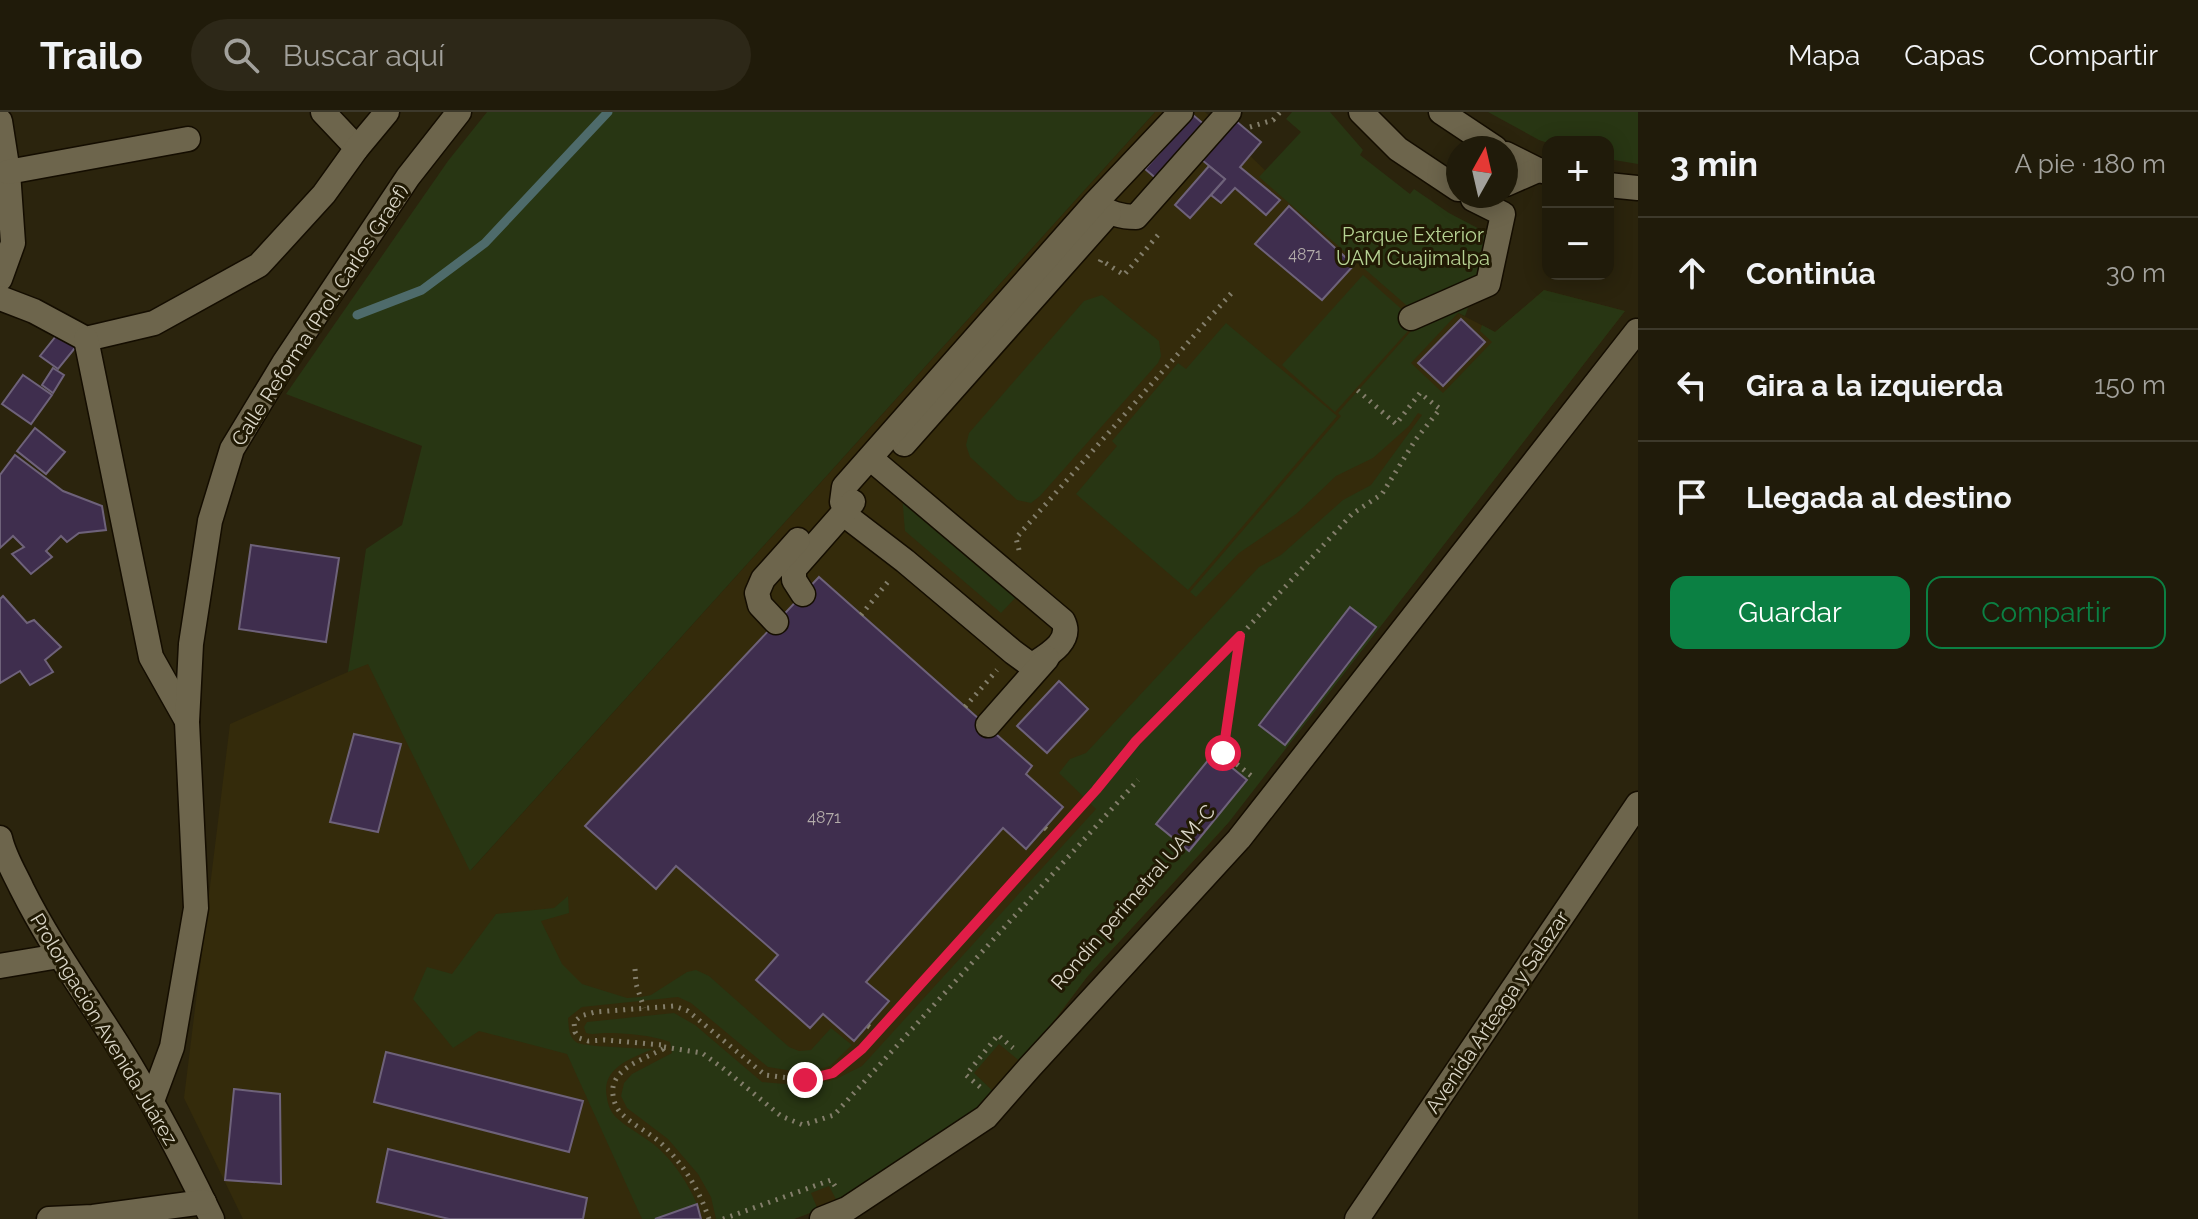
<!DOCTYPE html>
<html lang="es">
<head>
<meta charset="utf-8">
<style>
  :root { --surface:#201b0a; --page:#2d2818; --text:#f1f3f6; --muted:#a2a19c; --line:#3d392b; --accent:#0b8043 }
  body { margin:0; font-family:Raleway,sans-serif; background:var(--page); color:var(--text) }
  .controls { position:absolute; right:24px; top:24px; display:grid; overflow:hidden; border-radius:16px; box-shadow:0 4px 20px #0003 }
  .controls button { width:72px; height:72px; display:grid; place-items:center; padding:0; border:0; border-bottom:2px solid var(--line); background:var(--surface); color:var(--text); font:40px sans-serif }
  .compass { position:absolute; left:1446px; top:24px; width:72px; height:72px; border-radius:50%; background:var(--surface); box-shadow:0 4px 20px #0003; rotate:8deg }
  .stop { position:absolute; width:24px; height:24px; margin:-18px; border:6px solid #e11d48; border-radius:50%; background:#fff }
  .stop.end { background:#e11d48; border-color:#fff; box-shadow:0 2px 8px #0008 }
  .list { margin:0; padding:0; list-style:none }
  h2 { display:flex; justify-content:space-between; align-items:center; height:104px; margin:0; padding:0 32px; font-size:34px }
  h2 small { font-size:26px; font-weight:400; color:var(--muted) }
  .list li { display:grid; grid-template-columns:52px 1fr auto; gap:24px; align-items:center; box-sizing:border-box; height:112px; padding:0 32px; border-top:2px solid var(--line) }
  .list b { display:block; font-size:30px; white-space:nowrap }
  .list em { font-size:26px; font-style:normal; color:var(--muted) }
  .actions { display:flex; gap:16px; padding:24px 32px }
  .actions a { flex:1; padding:18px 0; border:2px solid var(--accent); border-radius:16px; text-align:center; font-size:28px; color:var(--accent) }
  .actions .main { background:var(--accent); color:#fff }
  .icon { flex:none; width:44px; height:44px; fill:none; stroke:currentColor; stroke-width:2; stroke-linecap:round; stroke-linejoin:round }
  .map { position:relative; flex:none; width:1638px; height:1107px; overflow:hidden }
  header { display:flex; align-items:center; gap:48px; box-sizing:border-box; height:112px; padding:0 40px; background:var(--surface); border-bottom:2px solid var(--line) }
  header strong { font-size:38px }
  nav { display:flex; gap:44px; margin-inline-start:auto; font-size:28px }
  .search { width:560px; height:72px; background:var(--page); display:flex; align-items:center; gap:20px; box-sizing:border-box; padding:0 28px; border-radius:44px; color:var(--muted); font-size:30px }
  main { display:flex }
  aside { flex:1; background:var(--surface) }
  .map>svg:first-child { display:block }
</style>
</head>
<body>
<header>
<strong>Trailo</strong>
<div class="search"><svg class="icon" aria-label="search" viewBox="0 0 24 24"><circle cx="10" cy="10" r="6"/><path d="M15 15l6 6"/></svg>Buscar aquí</div>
<nav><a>Mapa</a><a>Capas</a><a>Compartir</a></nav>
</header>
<main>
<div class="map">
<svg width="1638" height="1107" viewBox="0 0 1638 1107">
  <rect width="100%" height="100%" fill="#2b240d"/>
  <path fill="#342b0b" d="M 1155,0 L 1205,0 L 1306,98 L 1458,201 L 1495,220 L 1544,178 L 1625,199 L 1223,717 L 1087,865 L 1026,948 L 982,999 L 844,1089 L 794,1107 L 243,1107 L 184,986 L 230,612 L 368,551 L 471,758 Z"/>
  <g fill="#283613">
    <path d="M 487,0 L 1155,0 L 470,759 L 368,552 L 348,560 L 366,437 L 402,413 L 422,334 L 286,282 L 448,49 Z"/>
    <path d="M 1292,0 L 1330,0 L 1363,38 L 1360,43 L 1410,82 L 1414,77 L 1449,101 L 1489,122 L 1479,168 L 1413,199 L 1259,65 L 1301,20 L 1286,7 Z"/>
    <path d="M 1488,0 L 1638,0 L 1638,52 L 1608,47 L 1608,30 L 1548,31 L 1539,28 Z"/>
    <path d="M 1363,163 L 1416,210 L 1335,300 L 1282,253 Z"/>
    <path d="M 1544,178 L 1625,199 L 1229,710 L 1087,865 L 1022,951 L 999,932 L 974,961 L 996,982 L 982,999 L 838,1091 L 829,1074 L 811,1081 L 818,1098 L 794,1107 L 716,1107 L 711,1085 L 698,1062 L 668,1027 L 627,996 L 621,984 L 624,971 L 632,962 L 672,941 L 670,930 C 651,923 626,921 605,921 C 598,921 593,923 586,921 L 584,915 L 587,910 L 674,901 L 695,913 L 762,970 L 807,974 L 836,967 L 862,954 L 1096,697 L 1059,661 L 1070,647 L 1086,641 L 1259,455 L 1281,443 L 1343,388 L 1371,373 L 1422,303 L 1418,301 L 1409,314 L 1373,346 L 1336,364 L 1296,402 L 1239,441 L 1196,485 L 1190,480 L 1341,304 L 1338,301 L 1420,209 L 1471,188 L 1465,204 L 1458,201 L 1411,251 L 1443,281 L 1492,230 L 1480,219 L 1482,213 L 1495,220 Z"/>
    <path d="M 1102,183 L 1159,229 L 1161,244 L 1158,251 L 1040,384 L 1031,391 L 1017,388 L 970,345 L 966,333 L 969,321 L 1084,189 Z"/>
    <path d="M 1226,211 L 1337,304 L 1188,478 L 1076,382 L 1117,334 L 1112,329 L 1178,251 L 1186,257 Z"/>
    <path d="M 902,384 L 1020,481 L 1001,501 L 905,419 Z"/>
    <path d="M 568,784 L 569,801 L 541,809 L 562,852 L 582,872 L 627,886 L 641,885 L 651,883 L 687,860 L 696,858 L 709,864 L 789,935 L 799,939 L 811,938 L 831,916 L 852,933 L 830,954 L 806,961 L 768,955 L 691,891 L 678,885 L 582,895 L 568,906 C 569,915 568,924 576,930 C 583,935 639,936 653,937 C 632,946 600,956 607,986 C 608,994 611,1001 618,1007 C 630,1018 646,1025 658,1036 C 675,1051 688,1072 697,1092 L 655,1107 L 642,1107 L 567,942 L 479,919 L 453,936 L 413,887 L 427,855 L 452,862 L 496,802 L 554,796 Z"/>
  </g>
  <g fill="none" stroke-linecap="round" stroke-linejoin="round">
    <path stroke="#4e6b6b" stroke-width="9" d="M 357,203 L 422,178 L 485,131 L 608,0"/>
  </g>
  <g fill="#3f2e4e" stroke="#6e627a" stroke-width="2">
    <path d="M 1193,3 L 1206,14 L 1158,68 L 1145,57 Z"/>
    <path d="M 1236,9 L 1261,30 L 1240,55 L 1280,88 L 1266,103 L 1235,76 L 1221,91 L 1211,83 L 1225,67 L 1202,48 Z"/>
    <path d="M 1209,54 L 1225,67 L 1190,106 L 1175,93 Z"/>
    <path d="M 1289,94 L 1354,153 L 1322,188 L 1255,132 Z"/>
    <path d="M 1461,207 L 1485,230 L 1443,274 L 1418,251 Z"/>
    <path d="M 60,219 L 79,231 L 58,257 L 40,244 Z"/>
    <path d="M 53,256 L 64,263 L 53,281 L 42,273 Z"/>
    <path d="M 23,263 L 52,283 L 31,312 L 2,292 Z"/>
    <path d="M 35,316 L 65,340 L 46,362 L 17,339 Z"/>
    <path d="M 15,343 L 63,379 L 102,394 L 106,418 L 79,421 L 67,430 L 61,424 L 46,439 L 52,445 L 31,462 L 12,442 L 24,435 L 13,424 L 0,436 L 0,363 Z"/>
    <path d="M 251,433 L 339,446 L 326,530 L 239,517 Z"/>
    <path d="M 819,465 L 1032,654 L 1026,662 L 1063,695 L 1026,737 L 1003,716 L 866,870 L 889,889 L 854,929 L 823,902 L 810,916 L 756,868 L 778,843 L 676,754 L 656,777 L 585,714 Z"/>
    <path d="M 3,484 L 27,511 L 34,508 L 61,535 L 45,548 L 53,560 L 30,573 L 20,559 L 0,571 L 0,487 Z"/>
    <path d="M 1350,495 L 1376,515 L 1285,633 L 1259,613 Z"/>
    <path d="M 1059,569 L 1088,597 L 1047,641 L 1017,614 Z"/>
    <path d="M 354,622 L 401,632 L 378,720 L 330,710 Z"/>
    <path d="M 1214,641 L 1247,668 L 1189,739 L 1156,712 Z"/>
    <path d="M 386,940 L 583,989 L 569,1040 L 374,990 Z"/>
    <path d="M 234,977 L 280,982 L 281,1072 L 225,1068 Z"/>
    <path d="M 388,1037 L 587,1086 L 583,1107 L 449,1107 L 377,1090 Z"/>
    <path d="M 697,1092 L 701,1107 L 655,1107 Z"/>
  </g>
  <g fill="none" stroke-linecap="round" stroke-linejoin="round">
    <g stroke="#140d00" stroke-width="27">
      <g id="minor">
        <path d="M 323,0 L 357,36"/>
        <path d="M 1361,0 L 1398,37 L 1458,77"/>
        <path d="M 1441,0 L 1495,36"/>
        <path d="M 0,9 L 8,60 L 13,131 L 0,167"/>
        <path d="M 1506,42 L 1538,58 L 1548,60"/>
        <path d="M 8,60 L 188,27"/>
        <path d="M 1506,72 L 1538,58"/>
        <path d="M 1608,73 L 1638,76"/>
        <path d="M 1097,93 C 1110,101 1120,105 1136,105 L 1229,0"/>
        <path d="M 0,186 L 34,199 L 86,227 L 154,211 L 259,153 L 324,82 L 357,36 L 387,0"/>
        <path d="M 1411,206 L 1488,172 L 1503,102 L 1473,87"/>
        <path d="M 86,227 L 151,545 L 187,609"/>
        <path d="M 904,332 L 1109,101"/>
        <path d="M 870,346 L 1063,509 C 1073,529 1048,543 1034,552 L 1028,551 L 1013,540 L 905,449 L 849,406 L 842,390 L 844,375 L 1095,91 L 1181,0"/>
        <path d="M 803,482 L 794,468 L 794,457 L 853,390"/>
        <path d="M 776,510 L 760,493 L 757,481 L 763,467 L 798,428"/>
        <path d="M 988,613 L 1047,546"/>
        <path d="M 0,726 C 4,744 14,760 22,777 C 46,825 76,868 105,913 C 146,975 180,1040 212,1107"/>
        <path d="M 0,854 L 59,844"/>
        <path d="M 152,989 L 172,935 L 196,796 L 187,610 L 191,532 L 210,409 L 232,337 L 284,251 L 408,65 L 459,0"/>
        <path d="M 49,1107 L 93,1105 L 204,1090"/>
        <path d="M 822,1107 L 847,1097 L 986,1005 L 1029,956 L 1239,727 L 1637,219"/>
        <path d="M 1357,1107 L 1638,692"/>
      </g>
    </g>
    <g stroke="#837e6b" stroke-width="5" stroke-dasharray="2 6" stroke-linecap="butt">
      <path d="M 1250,15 L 1273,8 L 1280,0"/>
      <path d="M 1100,150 L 1101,148 L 1124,163 L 1158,123"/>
      <path d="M 1019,438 L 1016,426 L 1235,177"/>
      <path d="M 861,503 L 891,466"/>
      <path d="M 1240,524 L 1223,641 L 1255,667"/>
      <path d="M 965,595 L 997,558"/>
      <path d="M 1045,716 L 1054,724 L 1096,678 L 1136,629 L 1240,524 L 1352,402 L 1382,382 L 1416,327 L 1440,297 L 1420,281 L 1396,312 L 1356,277"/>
      <path d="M 635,857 L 636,872 L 644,896"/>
      <path d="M 868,914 L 877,920 L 1054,724"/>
      <path d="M 664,935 L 702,941 L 724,957 L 781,1004 L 803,1013 L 834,1003 L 1138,668"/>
      <path d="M 980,975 L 966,963 L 998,923 L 1013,936"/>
      <path d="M 709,1107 C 700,1080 685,1054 664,1034 C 652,1022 636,1015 624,1004 C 618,999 614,992 613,983 C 609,957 644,947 663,937 L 663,933 L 605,928 L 588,929 L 579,926 L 575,920 L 574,910 L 581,904 L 595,900 L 674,894 L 688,899 L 765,963 L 805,968 L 833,961 L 851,948 L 877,920"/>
      <path d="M 723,1107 L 831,1068 L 835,1074"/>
    </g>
    <use href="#minor" stroke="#6d654c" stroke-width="24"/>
  </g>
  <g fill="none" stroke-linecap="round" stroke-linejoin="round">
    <path stroke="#e11d48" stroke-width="10" d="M 805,968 L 833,961 L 862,937 L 1096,678 L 1136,629 L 1240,524 L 1223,641"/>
  </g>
  <g text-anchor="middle" stroke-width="6" stroke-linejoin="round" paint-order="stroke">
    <g font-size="16" fill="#b3acaa">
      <text x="1305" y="148">4871</text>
      <text x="824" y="711">4871</text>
    </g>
    <g font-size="20" fill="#b7d394" stroke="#211a04">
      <text x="1413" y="130">Parque Exterior<tspan x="1413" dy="23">UAM Cuajimalpa</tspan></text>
    </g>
    <g font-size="20" fill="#dad6c8" stroke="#211a04">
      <text transform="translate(320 203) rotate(-57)" y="7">Calle Reforma (Prol. Carlos Graef)</text>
      <text transform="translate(1133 785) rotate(-49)" y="7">Rondín perimetral UAM-C</text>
      <text transform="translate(1497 900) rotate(-56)" y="7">Avenida Arteaga y Salazar</text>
      <text transform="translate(104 917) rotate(59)" y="7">Prolongación Avenida Juárez</text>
    </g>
  </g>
</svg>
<div class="controls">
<button>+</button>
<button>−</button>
</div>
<svg class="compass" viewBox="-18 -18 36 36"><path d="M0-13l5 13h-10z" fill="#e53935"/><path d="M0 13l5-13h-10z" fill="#a2a19c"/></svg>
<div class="stop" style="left:1223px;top:641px"></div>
<div class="stop end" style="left:805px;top:968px"></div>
</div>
<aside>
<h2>3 min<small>A pie · 180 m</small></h2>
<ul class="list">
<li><svg class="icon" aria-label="ahead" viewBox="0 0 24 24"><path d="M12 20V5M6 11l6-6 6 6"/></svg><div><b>Continúa</b></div><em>30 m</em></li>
<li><svg class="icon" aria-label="left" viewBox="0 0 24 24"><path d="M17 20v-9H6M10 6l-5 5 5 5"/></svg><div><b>Gira a la izquierda</b></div><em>150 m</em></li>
<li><svg class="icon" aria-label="arrive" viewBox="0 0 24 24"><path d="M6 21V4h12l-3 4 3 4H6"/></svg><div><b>Llegada al destino</b></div></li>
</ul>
<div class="actions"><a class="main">Guardar</a><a>Compartir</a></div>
</aside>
</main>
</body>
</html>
